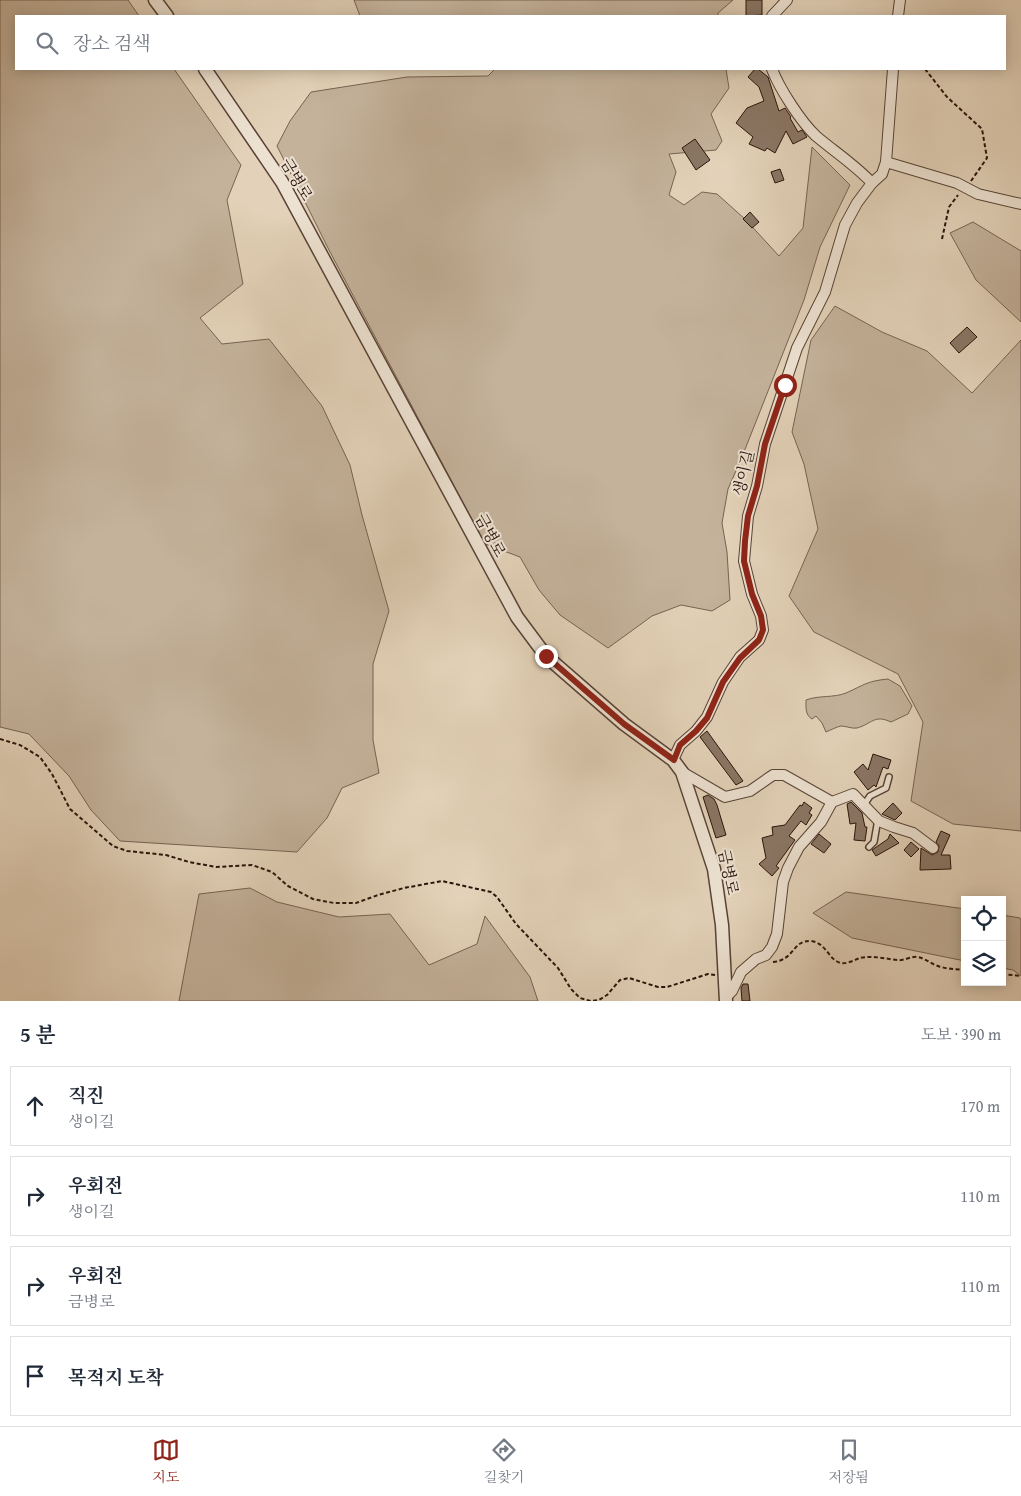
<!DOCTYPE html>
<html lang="ko">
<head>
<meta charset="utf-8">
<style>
  :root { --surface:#fff; --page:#f2f2f3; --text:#1f2937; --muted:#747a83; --line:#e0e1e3; --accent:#8f2418 }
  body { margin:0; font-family:"Gentium Book Plus","Noto Serif KR",serif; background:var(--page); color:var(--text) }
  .controls { position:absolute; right:15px; bottom:15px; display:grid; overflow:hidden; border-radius:0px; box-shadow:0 2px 12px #0003 }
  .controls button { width:45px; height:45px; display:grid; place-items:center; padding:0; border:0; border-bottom:1px solid var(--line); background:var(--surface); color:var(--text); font:25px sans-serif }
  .stop { position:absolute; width:15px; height:15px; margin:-11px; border:4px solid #8f2418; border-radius:50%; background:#fff }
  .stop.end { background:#8f2418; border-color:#fff; box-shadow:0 1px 5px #0008 }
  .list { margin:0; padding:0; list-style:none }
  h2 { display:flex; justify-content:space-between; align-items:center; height:65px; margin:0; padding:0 20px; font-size:21px }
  h2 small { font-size:16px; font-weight:400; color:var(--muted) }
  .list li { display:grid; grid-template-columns:32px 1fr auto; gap:15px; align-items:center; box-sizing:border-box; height:80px; margin:0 10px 10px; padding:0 10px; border:1px solid var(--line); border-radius:0px }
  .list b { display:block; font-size:19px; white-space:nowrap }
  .list p { margin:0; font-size:16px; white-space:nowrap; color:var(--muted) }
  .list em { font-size:16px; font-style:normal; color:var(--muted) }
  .icon { flex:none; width:28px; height:28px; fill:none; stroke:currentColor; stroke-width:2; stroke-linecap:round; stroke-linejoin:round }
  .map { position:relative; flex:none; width:1021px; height:1001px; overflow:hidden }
  .search { position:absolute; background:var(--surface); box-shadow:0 2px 12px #0003; left:15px; right:15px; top:15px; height:55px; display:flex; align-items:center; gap:12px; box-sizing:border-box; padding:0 18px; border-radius:0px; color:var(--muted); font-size:19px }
  .sheet { height:425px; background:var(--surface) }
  nav { display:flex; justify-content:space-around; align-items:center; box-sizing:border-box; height:70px; border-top:1px solid var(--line); background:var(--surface); font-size:14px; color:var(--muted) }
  nav a { display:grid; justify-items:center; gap:2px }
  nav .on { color:var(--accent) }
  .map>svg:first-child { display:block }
</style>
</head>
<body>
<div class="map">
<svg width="1021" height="1001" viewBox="0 0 1021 1001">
  <rect width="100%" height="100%" fill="#e3d2b9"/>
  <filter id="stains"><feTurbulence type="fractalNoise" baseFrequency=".004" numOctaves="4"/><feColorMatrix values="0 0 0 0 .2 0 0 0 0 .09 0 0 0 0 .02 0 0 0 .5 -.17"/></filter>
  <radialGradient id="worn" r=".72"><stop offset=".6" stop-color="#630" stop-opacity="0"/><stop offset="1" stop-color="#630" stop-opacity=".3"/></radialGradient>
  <g fill="#c4b29b" stroke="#776252">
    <path d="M 0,0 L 128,0 L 139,16 L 16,16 L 16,69 L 174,69 L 241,165 L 227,200 L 243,284 L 200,318 L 222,344 L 269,339 L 322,406 L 350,465 L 362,515 L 389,611 L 373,664 L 373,740 L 379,773 L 342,788 L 327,818 L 297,852 L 120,841 L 91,810 L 69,776 L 29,734 L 0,727 Z"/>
    <path d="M 354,0 L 733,0 L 718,13 L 718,16 L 360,16 Z"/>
    <path d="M 495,69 L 726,69 L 729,88 L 711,114 L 722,141 L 716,150 L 669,154 L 676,172 L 669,195 L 684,205 L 702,192 L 717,194 L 746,220 L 779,256 L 803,228 L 812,147 L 850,185 L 820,247 L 804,300 L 742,457 L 728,489 L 722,523 L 727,552 L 730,600 L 712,611 L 681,605 L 652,616 L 608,648 L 560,615 L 539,590 L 520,557 L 485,544 L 329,250 L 277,146 L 290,121 L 311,92 L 407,77 L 488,76 Z"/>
    <path d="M 973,222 L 1021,251 L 1021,322 L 976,280 L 950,233 Z"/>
    <path d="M 835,306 L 882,332 L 927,351 L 972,393 L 1021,340 L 1021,831 L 953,824 L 911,801 L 923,722 L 898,674 L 814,632 L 789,596 L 818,529 L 804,464 L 792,432 L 811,340 Z"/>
    <path d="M 888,679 L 900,686 L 912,706 L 908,714 L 891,722 C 874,714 872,724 857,728 C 852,729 846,726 841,726 C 836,727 831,730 826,732 L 822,723 L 816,716 L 812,719 C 805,715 806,707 806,700 C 819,695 834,698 846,693 C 864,685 867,681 888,679 Z"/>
    <path d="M 250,888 L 277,902 L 339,917 L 390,914 L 429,965 L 477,944 L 485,916 L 530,977 L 538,1001 L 179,1001 L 199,894 Z"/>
    <path d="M 846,892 L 965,909 L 965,961 L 852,938 L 813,913 Z"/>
    <path d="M 1002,915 L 1020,918 L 1021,920 L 1021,976 L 1013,970 L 1002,968 Z"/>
  </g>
  <g fill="#8a7665" stroke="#2a130a">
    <path d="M 746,0 L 762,0 L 762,15 L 746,16 Z"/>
    <path d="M 755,69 L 758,69 L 768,77 L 779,111 L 785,108 L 791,117 L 790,118 L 798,132 L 802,130 L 807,137 L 793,144 L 786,131 L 775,153 L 767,148 L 765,151 L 749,144 L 753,137 L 736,123 L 747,108 L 764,101 L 759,87 L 748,77 Z"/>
    <path d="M 695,139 L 710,160 L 696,170 L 682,148 Z"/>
    <path d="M 780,169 L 784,180 L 775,183 L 771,172 Z"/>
    <path d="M 750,212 L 759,222 L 752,228 L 743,219 Z"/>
    <path d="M 967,327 L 977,337 L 959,353 L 950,343 Z"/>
    <path d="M 707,731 L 743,781 L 736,785 L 700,737 Z"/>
    <path d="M 873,754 L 891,760 L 888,769 L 883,767 L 876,787 L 874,785 L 868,790 L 854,772 L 863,764 L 868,770 Z"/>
    <path d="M 708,795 L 714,799 L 717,805 L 726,835 L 716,838 L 703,797 Z"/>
    <path d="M 804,802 L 812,808 L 809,813 L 812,815 L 806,825 L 801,821 L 789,836 L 795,840 L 776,866 L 779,868 L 772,876 L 759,864 L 766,858 L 762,838 L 773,835 L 772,827 L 785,825 L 800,805 L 802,806 Z"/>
    <path d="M 851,802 L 862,813 L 865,827 L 867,827 L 865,841 L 854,840 L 856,823 L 850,824 L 847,804 Z"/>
    <path d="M 893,803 L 902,813 L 895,820 L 882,814 Z"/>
    <path d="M 941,831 L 950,835 L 941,855 L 950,855 L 951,869 L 920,870 L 921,848 L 932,855 L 938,852 L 939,846 L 936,842 Z"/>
    <path d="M 819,834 L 831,844 L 824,853 L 811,844 Z"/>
    <path d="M 890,834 L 899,843 L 876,856 L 872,850 L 888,839 Z"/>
    <path d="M 911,842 L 919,849 L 911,857 L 904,850 Z"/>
    <path d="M 743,984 L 748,984 L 750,1001 L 742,1001 L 741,988 Z"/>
  </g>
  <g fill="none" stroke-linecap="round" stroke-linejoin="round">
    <g stroke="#584336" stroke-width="8">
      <g id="service">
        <path d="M 864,805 L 870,796 L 886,788 L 889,777"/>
        <path d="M 869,847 L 874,842 L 878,819"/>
      </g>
    </g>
    <g stroke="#584336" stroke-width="12">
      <g id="minor">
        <path d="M 772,16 L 787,0"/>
        <path d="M 898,16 L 900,0"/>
        <path d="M 772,69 C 779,88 801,122 816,136 C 835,152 855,165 872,183"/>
        <path d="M 886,162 L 957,183 L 978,194 L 1021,204"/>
        <path d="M 673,760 L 680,745 L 696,731 L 707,717 L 723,682 L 740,657 L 759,640 L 763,630 L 761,616 L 752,594 L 744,561 L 748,516 L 757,486 L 765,444 L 797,348 L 825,292 L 845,225 L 857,203 L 872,183 L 882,174 L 886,162 L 893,69"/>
        <path d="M 682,772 L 725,797 L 750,791 L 773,775 L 784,775 L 832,802 L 821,822 L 799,847 L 788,868 L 783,882 L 777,934 L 772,947 L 766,955 L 756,959 L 741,972 L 732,991 L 726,997"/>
        <path d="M 832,802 L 853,794 L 879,821 L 894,827 L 913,833 L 933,848"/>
      </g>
    </g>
    <g stroke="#584336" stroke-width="15">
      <g id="tertiary">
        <path d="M 155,0 L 167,16"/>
        <path d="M 205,69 L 282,182 L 517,617 L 546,656 L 624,724 L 673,760 L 682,772 L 714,869 L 722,925 L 726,1001"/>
      </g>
    </g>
    <g stroke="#2a130a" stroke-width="2" stroke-dasharray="4 2.5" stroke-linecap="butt">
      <path d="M 925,69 L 947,97 L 982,129 L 987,158 L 971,181"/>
      <path d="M 942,239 L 949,207 L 958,195"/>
      <path d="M 0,739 L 20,745 L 40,757 L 52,774 L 70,809 L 113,846 L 127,851 L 166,855 L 189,862 L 216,867 L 252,865 L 272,872 L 288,886 L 313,899 L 334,903 L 356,903 L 378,895 L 404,888 L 442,881 L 491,892 L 497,897 L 516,924 L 558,968 L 571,989 L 580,998 L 591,1001 L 599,1000 L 607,995 L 620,980 L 629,978 L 658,987 L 667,987 L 708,974 L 715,975"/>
      <path d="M 773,962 C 795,960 792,940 811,941 C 827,943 828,960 841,963 C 848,964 854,960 860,958 C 873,955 885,959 898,960 C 904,961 911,956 917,957 C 925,958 931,964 938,966 C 946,969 956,969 965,970"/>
      <path d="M 1002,974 L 1021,976"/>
    </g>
    <use href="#service" stroke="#ede2d2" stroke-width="5"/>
    <use href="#minor" stroke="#ede2d2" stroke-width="10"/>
    <use href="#tertiary" stroke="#ede2d2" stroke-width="12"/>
  </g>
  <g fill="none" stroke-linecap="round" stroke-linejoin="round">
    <path stroke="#8f2418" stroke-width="6" d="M 546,656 L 624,724 L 674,760 L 680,745 L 696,731 L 707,718 L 723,682 L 740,658 L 759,640 L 763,630 L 761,616 L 752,594 L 744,561 L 745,541 L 748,516 L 757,486 L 765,444 L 785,385"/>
  </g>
  <g text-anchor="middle" stroke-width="4" stroke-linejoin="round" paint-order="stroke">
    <g font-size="16" fill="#2a130a" stroke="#ede2d2">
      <text transform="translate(297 179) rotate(59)" y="6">금병로</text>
      <text transform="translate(743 473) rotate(-77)" y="6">생이길</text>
      <text transform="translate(491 535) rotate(62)" y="6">금병로</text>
      <text transform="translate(729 872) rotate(78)" y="6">금병로</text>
    </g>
  </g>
  <rect width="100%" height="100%" filter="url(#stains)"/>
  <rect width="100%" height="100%" fill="url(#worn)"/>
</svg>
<div class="controls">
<button><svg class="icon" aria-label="locate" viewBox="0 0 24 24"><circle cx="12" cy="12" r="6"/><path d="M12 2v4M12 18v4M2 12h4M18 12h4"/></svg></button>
<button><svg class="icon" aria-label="layers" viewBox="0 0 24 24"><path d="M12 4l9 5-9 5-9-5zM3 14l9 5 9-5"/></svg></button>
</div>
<div class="stop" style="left:785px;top:385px"></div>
<div class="stop end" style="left:546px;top:656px"></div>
<div class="search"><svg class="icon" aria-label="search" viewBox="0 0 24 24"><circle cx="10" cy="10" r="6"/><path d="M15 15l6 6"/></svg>장소 검색</div>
</div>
<section class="sheet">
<h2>5 분<small>도보 · 390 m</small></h2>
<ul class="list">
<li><svg class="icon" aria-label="ahead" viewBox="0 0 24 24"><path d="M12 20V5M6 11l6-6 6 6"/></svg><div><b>직진</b><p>생이길</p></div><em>170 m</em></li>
<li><svg class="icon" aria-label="right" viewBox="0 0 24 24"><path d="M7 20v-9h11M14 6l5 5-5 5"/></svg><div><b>우회전</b><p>생이길</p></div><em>110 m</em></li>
<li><svg class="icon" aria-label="right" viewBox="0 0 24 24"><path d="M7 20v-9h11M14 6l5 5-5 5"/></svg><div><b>우회전</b><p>금병로</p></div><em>110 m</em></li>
<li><svg class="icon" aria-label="arrive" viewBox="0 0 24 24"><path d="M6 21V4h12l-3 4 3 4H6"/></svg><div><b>목적지 도착</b></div></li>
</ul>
</section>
<nav>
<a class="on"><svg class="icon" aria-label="map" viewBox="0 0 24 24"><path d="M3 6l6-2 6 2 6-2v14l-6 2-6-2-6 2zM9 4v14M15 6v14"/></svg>지도</a>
<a><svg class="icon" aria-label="directions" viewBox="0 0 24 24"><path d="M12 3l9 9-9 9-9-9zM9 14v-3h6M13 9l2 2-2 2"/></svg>길찾기</a>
<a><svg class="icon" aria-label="saved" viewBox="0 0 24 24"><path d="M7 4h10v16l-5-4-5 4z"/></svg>저장됨</a>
</nav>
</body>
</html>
